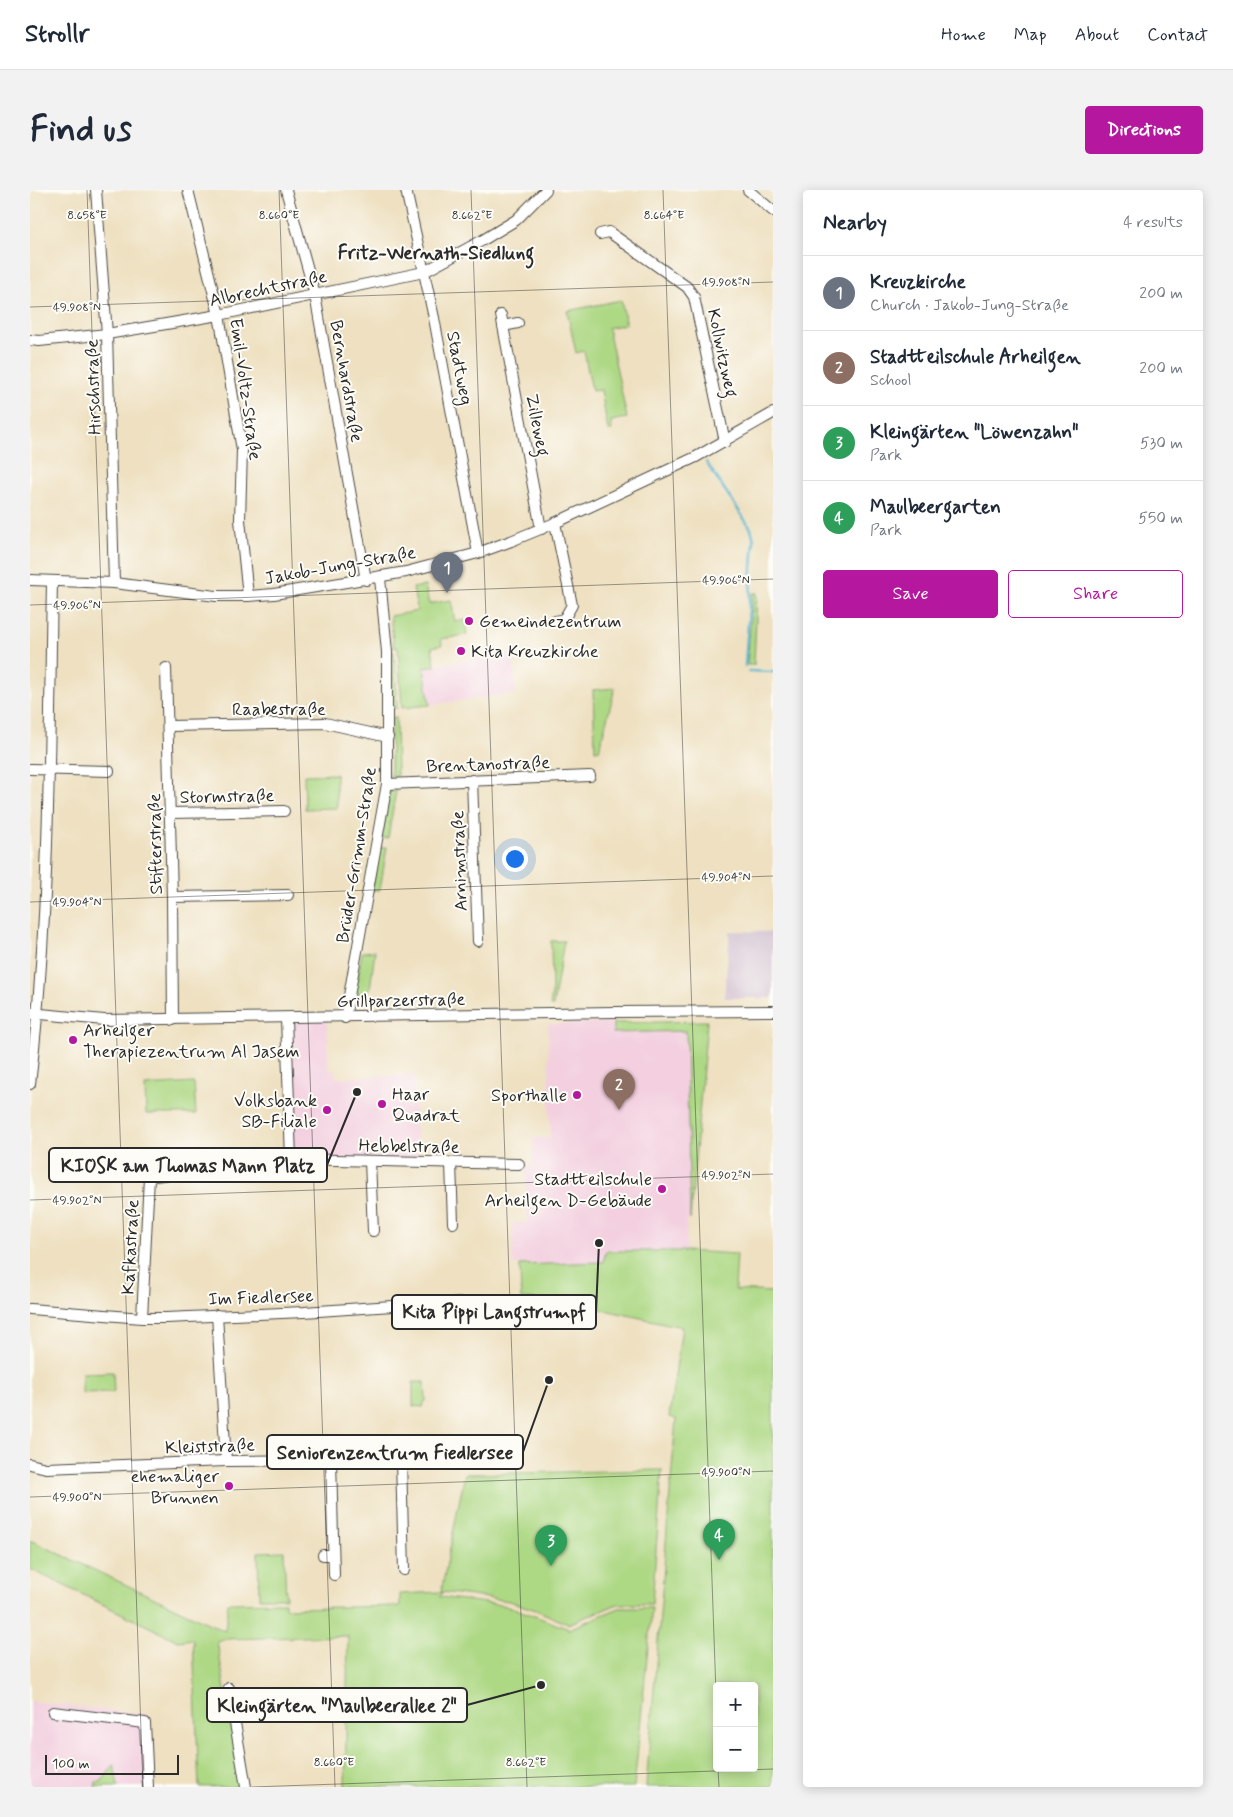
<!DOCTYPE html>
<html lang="en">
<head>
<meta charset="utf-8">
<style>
  :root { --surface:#fff; --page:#f2f2f3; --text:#1f2937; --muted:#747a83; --line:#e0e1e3; --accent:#b5179e }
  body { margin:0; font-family:Mynerve,sans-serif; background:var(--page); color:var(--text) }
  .controls { position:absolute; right:15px; bottom:15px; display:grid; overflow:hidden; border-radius:5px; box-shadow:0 2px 12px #0003 }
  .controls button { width:45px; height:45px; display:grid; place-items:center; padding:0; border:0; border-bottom:1px solid var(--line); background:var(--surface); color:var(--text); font:25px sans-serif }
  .scale { position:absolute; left:15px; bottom:12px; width:134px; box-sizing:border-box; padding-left:5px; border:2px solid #2b2b2b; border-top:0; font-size:14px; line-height:18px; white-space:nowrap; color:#2b2b2b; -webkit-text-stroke:4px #fdfcf7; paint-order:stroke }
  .you { position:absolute; left:484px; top:668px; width:18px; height:18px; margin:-12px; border:4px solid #fff; border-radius:50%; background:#1a73e8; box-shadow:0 0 0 8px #1a73e833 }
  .badge { display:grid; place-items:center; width:32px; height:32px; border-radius:50%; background:var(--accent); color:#fff; font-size:16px; font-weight:700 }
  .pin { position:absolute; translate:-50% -41px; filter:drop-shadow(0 1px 2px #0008) }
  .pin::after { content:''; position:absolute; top:26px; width:18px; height:15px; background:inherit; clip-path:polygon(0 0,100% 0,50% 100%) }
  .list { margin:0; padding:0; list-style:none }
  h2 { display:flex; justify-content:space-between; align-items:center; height:65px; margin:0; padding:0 20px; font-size:21px }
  h2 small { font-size:16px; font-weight:400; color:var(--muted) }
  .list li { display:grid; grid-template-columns:32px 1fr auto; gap:15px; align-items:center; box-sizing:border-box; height:75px; padding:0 20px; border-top:1px solid var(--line) }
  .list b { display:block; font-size:19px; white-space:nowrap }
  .list p { margin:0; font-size:16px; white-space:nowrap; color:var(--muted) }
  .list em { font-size:16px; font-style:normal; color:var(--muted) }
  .actions { display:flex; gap:10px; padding:15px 20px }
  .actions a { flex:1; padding:11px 0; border:1px solid var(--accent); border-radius:5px; text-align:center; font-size:18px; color:var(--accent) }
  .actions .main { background:var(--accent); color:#fff }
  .map { position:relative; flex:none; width:743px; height:1597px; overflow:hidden; border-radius:5px }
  header { display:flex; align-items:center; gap:30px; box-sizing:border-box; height:70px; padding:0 25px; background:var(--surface); border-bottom:1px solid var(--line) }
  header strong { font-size:24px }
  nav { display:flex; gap:28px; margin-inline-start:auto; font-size:18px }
  .intro { display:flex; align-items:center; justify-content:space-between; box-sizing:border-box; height:120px; padding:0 30px }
  h1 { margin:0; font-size:35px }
  .button { padding:12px 22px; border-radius:5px; background:var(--accent); color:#fff; font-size:18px; font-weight:700 }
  main { display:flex; gap:30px; padding:0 30px }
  aside { flex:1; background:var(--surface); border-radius:5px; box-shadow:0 2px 12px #0003 }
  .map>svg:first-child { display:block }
</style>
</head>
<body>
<header>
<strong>Strollr</strong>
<nav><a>Home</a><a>Map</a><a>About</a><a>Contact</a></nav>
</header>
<div class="intro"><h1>Find us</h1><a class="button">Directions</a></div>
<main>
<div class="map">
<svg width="743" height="1597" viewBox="0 0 743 1597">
  <rect width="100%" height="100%" fill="#fdfcf7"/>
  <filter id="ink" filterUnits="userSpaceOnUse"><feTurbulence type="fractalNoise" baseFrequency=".02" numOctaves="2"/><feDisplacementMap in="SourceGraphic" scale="10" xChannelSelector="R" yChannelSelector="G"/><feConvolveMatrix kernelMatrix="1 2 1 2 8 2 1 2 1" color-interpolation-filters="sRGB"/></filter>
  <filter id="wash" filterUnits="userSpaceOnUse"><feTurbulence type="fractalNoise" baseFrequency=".0096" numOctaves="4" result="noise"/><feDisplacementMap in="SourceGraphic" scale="20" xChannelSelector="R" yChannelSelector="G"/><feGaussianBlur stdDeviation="1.12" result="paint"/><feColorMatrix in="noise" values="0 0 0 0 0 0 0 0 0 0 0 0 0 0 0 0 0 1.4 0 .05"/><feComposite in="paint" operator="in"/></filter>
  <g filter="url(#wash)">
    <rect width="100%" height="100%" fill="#eee0c0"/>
    <g fill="#f3cfdf">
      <path d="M 483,462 L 486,503 L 400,515 L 394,478 Z"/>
      <path d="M 256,828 L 297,828 L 299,880 L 305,880 L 306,888 L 384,885 L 387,972 L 261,969 Z"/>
      <path d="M 583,833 L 583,843 L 656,841 L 660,1030 L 657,1030 L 656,1061 L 577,1061 L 573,1072 L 483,1075 L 482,1033 L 497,1033 L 496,976 L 503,976 L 503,948 L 520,948 L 518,834 Z"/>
      <path d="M 0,1511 L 120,1525 L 124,1597 L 0,1597 Z"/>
    </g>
    <path fill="#cfbdce" d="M 700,741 L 743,742 L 743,808 L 694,808 Z"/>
    <g fill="#add884" stroke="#6c8258" fill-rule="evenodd">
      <path d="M 591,110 L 596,134 L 578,138 L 597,228 L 581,231 L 582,240 L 578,241 L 571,200 L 562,201 L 554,161 L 546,163 L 537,121 Z"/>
      <path d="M 395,396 L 399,414 L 421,410 L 425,432 L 435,430 L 437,445 L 411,449 L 412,455 L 402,457 L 405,476 L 394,478 L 400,515 L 372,518 L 368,457 L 364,458 L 360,426 L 387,421 L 383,398 Z"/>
      <path d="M 723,403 L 727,403 L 724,475 L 717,475 Z"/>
      <path d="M 364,462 L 367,518 L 361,519 L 360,463 Z"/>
      <path d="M 585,498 L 569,560 L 565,560 L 563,500 Z"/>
      <path d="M 366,527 L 367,586 L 361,587 L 361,528 Z"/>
      <path d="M 306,584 L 307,618 L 275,619 L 274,585 Z"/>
      <path d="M 360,601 L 366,601 L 358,648 L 351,648 Z"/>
      <path d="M 357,657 L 350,700 L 342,700 L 349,658 Z"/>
      <path d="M 521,751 L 534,751 L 523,816 L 520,816 L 522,802 Z"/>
      <path d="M 345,761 L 340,799 L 325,806 L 332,762 Z"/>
      <path d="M 677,831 L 660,1030 L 656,841 L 583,843 L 583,833 Z"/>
      <path d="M 164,893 L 166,924 L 116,924 L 115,896 Z"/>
      <path d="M 576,1061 L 656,1061 L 707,1064 L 705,1100 L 743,1102 L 743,1597 L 616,1597 L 646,1229 L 639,1227 L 652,1137 L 533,1111 L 491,1109 L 490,1075 L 573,1072 ZM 687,1496 L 724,1496 L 724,1578 L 687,1578 Z"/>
      <path d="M 83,1182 L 84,1202 L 52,1203 L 52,1183 Z"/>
      <path d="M 383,1192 L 395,1192 L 396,1211 L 394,1212 L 393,1217 L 383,1216 Z"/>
      <path d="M 632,1280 L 622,1414 L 588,1414 L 538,1434 L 506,1420 L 479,1411 L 412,1402 L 410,1407 L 478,1416 L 539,1439 L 589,1418 L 622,1418 L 604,1597 L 315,1597 L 318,1446 L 195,1449 L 187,1451 L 211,1597 L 169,1597 L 163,1449 L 148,1451 L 0,1379 L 0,1350 L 195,1441 L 198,1413 L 255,1412 L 255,1418 L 370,1416 L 370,1404 L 411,1402 L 435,1284 Z"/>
      <path d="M 254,1361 L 256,1408 L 229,1408 L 228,1362 Z"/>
      <path d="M 84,1575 L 88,1597 L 65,1597 L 66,1592 L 71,1592 Z"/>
    </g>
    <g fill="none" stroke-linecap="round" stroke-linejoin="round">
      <g stroke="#51b5d0" stroke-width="2.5">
        <path d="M 676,272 L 721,339 L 724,350 L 715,476"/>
        <path d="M 719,481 L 743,482"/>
      </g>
    </g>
  </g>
  <g filter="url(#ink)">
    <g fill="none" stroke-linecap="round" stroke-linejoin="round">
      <g stroke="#484641" stroke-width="12">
        <g id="street">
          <path d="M 66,0 L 77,144 L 84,393"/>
          <path d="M 158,0 L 189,125 L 212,260 L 210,330 L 218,406"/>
          <path d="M 256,0 L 285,105 L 336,390"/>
          <path d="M 376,0 L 404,128 L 448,363"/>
          <path d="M 718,0 L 743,21"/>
          <path d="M 570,44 L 579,42 L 657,97 L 664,107 L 695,252"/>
          <path d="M 471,125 L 511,339"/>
          <path d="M 473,136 L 488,133"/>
          <path d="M 0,150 L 9,151 L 77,144 L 189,125 L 394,82 L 453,50 L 486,30 L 516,0"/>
          <path d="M 0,390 L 84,393 L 186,406 L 218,406 L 244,404 L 376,382 L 448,363 L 481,351 L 525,333 L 666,267 L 743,223"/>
          <path d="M 525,431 L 534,429 L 542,415 L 525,333"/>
          <path d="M 136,478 L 142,707 L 143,830"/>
          <path d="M 139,536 L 295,533 L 358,547"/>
          <path d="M 0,579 L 79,581"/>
          <path d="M 442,590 L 448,751"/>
          <path d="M 357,594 L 560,586"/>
          <path d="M 140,623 L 254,621"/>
          <path d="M 142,707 L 258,705"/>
          <path d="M 0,823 L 74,830 L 584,822 L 743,821"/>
          <path d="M 256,828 L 261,969"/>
          <path d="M 315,828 L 357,594 L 357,462 L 350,388"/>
          <path d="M 0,894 C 20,727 19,559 22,391"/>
          <path d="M 340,971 L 343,1041"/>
          <path d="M 421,973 L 423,1033"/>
          <path d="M 0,1119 L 112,1128 L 136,1128 L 274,1122 L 362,1116 L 463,1112"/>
          <path d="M 187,1125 L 196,1271"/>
          <path d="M 112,1128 L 119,987 L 214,973 L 261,969 L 489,974"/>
          <path d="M 301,1270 L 304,1385"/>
          <path d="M 371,1270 L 374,1380"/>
          <path d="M 0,1274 L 16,1278 L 196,1271 L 422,1269"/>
          <path d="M 293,1365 L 303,1365"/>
          <path d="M 199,1498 L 216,1597"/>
          <path d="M 23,1522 L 115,1533 L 118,1597"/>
        </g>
      </g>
      <use href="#street" stroke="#fff" stroke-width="10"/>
    </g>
  </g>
  <path fill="none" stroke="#2b2b2b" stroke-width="1" stroke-opacity="0.45" d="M 57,0 L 113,1597M 249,0 L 305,1597M 441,0 L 497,1597M 633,0 L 687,1532M 0,117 L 743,92M 0,415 L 743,389M 0,712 L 743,686M 0,1010 L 743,984M 0,1307 L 743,1281M 688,1578 L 689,1597M 222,1597 L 743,1579"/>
  <g fill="#b5179e" stroke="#fdfcf7" stroke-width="2">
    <circle cx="439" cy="431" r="5"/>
    <circle cx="431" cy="461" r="5"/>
    <circle cx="43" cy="850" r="5"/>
    <circle cx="547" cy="905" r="5"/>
    <circle cx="352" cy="914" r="5"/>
    <circle cx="297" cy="920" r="5"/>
    <circle cx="632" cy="999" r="5"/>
    <circle cx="199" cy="1296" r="5"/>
  </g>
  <g text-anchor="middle" stroke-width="4" stroke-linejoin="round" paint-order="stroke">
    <g font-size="18" fill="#2b2b2b" stroke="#fdfcf7">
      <text transform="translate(238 98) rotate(-12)" y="6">Albrechtstraße</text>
      <text transform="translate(693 163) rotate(78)" y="6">Kollwitzweg</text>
      <text transform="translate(430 178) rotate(79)" y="6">Stadtweg</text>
      <text transform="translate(317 191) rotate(80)" y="6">Bernhardstraße</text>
      <text transform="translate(63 197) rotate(-92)" y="6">Hirschstraße</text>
      <text transform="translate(216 199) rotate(82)" y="6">Emil-Voltz-Straße</text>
      <text transform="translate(508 235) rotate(79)" y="6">Zilleweg</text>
      <text transform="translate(310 375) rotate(-10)" y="6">Jakob-Jung-Straße</text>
      <text x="249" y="525">Raabestraße</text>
      <text transform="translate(458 574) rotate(-2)" y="6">Brentanostraße</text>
      <text transform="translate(197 606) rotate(-1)" y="6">Stormstraße</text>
      <text transform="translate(125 654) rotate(-91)" y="6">Stifterstraße</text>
      <text transform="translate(326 665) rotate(-81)" y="6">Brüder-Grimm-Straße</text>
      <text transform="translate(429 671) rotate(-92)" y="6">Arnimstraße</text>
      <text transform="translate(371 810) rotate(-1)" y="6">Grillparzerstraße</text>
      <text transform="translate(379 956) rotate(1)" y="6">Hebbelstraße</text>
      <text transform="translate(100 1057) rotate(-87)" y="6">Kafkastraße</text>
      <text transform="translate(231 1107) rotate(-2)" y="6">Im Fiedlersee</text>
      <text transform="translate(180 1256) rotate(-2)" y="6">Kleiststraße</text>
    </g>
    <g font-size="18" fill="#2b2b2b" stroke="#fdfcf7" text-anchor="start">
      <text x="449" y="437">Gemeindezentrum</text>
      <text x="441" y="467">Kita Kreuzkirche</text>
      <text x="53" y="846">Arheilger<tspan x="53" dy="21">Therapiezentrum Al Jasem</tspan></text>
      <text x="362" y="910">Haar<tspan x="362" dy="21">Quadrat</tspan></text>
      <text x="537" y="911" text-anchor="end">Sporthalle</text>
      <text x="287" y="916" text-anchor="end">Volksbank<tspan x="287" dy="21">SB-Filiale</tspan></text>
      <text x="622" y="995" text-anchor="end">Stadtteilschule<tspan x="622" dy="21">Arheilgen D-Gebäude</tspan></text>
      <text x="189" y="1292" text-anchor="end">ehemaliger<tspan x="189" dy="21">Brunnen</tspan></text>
    </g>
    <g font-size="19" font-weight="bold" fill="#2b2b2b" stroke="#fdfcf7">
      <text x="406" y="69">Fritz-Wernath-Siedlung</text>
    </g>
  </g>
  <g font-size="12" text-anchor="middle" fill="#2b2b2b" stroke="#fdfcf7" stroke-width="4" stroke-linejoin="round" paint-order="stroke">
    <text x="57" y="29">8.658°E</text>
    <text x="249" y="29">8.660°E</text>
    <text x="442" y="29">8.662°E</text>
    <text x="634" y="29">8.664°E</text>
    <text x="696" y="96">49.908°N</text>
    <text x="47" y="121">49.908°N</text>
    <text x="696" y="394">49.906°N</text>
    <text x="47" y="419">49.906°N</text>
    <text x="696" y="691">49.904°N</text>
    <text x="47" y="716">49.904°N</text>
    <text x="696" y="989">49.902°N</text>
    <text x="47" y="1014">49.902°N</text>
    <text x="696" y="1286">49.900°N</text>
    <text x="47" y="1311">49.900°N</text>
    <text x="304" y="1576">8.660°E</text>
    <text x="496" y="1576">8.662°E</text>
  </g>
  <path fill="none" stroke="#2b2b2b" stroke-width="2" d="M327 902L297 975M569 1053L566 1122M519 1190L493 1262M511 1495L437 1515"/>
  <g fill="#2b2b2b" stroke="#fdfcf7" stroke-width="2">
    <circle cx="327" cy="902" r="5"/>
    <circle cx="569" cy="1053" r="5"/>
    <circle cx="519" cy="1190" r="5"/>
    <circle cx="511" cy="1495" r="5"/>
  </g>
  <g fill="#fdfcf7" stroke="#2b2b2b" stroke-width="2">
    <rect x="19" y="958" width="278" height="34" rx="5"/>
    <rect x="362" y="1105" width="204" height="34" rx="5"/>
    <rect x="237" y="1245" width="256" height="34" rx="5"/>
    <rect x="177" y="1498" width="260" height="34" rx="5"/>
  </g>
  <g font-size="19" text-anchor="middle" font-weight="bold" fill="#2b2b2b">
    <text x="158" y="982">KIOSK am Thomas Mann Platz</text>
    <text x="464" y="1128">Kita Pippi Langstrumpf</text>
    <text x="365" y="1269">Seniorenzentrum Fiedlersee</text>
    <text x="307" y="1522">Kleingärten "Maulbeerallee 2"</text>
  </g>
</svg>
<div class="controls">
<button>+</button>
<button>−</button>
</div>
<div class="scale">100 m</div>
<div class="you"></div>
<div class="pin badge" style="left:417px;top:403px;background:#6b7280">1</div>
<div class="pin badge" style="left:589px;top:920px;background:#8d6e63">2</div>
<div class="pin badge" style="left:521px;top:1376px;background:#2e9e5b">3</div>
<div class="pin badge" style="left:689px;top:1370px;background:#2e9e5b">4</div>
</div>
<aside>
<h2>Nearby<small>4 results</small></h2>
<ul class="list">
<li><span class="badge" style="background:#6b7280">1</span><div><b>Kreuzkirche</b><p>Church · Jakob-Jung-Straße</p></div><em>200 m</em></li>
<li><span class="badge" style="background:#8d6e63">2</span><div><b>Stadtteilschule Arheilgen</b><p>School</p></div><em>200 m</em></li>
<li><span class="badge" style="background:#2e9e5b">3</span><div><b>Kleingärten &quot;Löwenzahn&quot;</b><p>Park</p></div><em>530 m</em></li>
<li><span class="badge" style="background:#2e9e5b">4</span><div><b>Maulbeergarten</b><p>Park</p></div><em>550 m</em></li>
</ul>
<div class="actions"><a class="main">Save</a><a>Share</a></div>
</aside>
</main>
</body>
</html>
